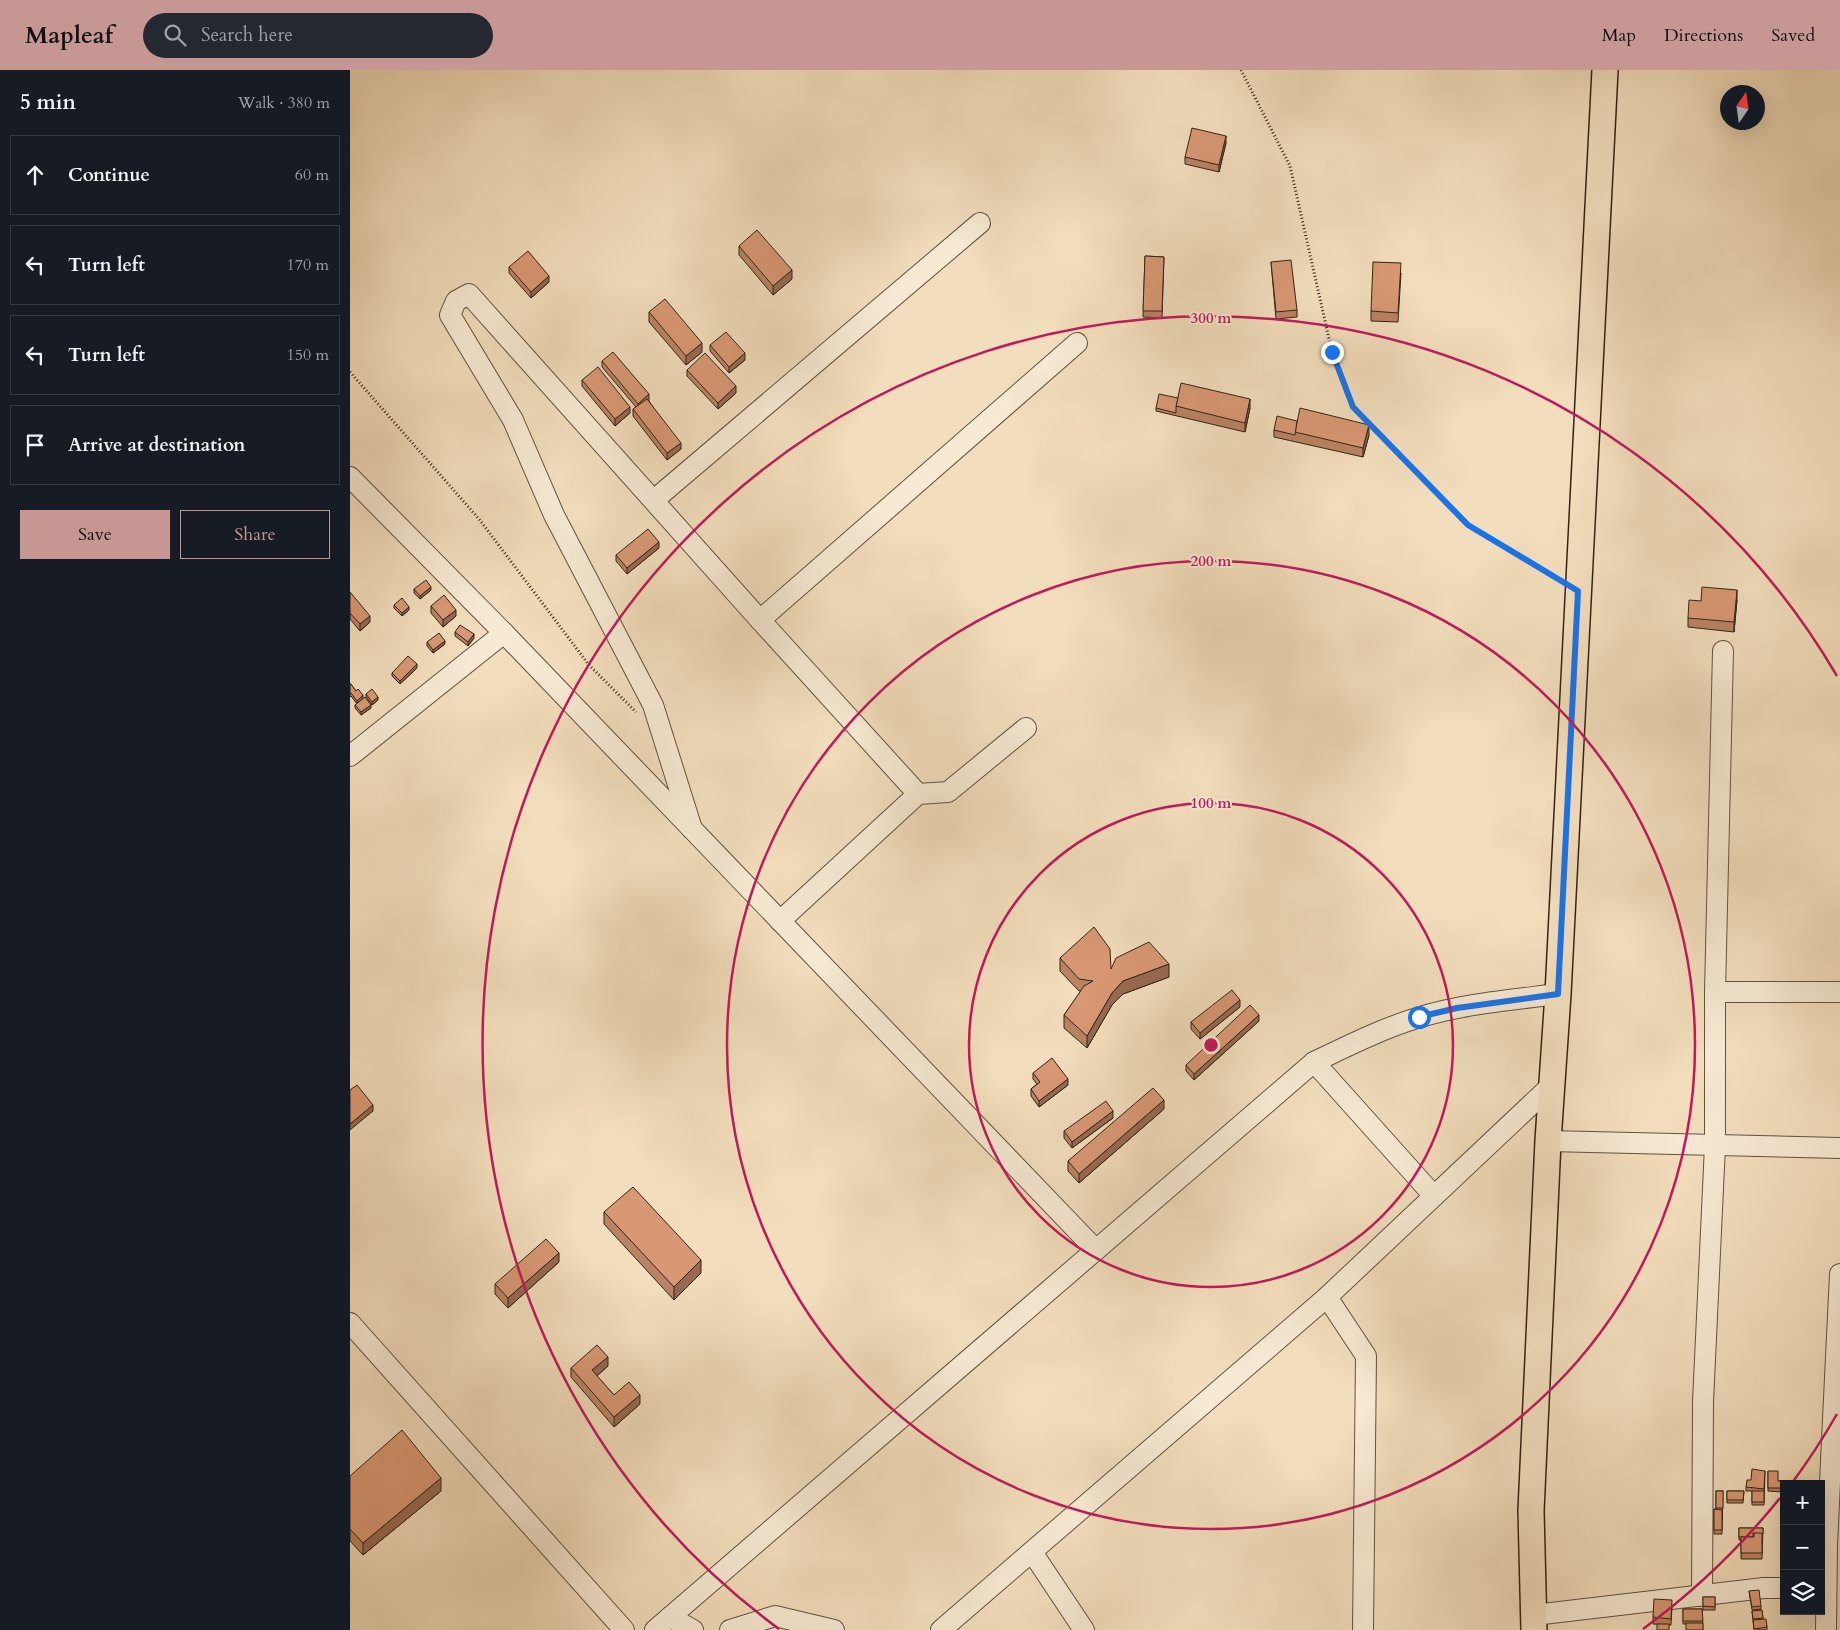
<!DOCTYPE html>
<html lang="en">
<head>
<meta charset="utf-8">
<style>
  :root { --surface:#171b24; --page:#242831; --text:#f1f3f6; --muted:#9ea1a6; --line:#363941; --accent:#c59692 }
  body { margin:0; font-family:Cardo,serif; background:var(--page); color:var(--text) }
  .controls { position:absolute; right:15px; bottom:15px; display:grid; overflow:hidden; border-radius:0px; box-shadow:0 5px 20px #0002 }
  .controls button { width:45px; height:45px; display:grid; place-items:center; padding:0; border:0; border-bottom:1px solid var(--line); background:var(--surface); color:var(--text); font:25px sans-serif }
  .compass { position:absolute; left:1370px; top:15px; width:45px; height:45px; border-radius:50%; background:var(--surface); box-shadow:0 5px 20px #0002; rotate:13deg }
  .stop { position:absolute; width:15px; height:15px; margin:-11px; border:4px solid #1a73e8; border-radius:50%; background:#fff }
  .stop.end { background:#1a73e8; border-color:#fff; box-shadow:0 1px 5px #0008 }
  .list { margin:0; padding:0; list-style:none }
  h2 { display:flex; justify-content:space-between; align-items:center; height:65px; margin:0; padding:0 20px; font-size:21px }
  h2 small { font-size:16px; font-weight:400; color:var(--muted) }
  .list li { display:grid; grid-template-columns:32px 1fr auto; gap:15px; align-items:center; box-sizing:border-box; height:80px; margin:0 10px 10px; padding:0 10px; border:1px solid var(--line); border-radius:0px }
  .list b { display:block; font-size:19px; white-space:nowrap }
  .list em { font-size:16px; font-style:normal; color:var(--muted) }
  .actions { display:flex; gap:10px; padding:15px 20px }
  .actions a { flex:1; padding:11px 0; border:1px solid var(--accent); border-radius:0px; text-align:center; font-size:18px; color:var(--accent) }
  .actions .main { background:var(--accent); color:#111 }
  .icon { flex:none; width:28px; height:28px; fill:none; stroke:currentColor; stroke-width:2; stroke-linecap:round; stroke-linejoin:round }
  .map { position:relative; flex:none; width:1490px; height:1560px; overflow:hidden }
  header { display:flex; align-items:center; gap:30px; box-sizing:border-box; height:70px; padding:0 25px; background:var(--accent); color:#111 }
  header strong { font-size:24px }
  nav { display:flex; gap:28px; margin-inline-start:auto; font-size:18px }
  .search { width:350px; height:45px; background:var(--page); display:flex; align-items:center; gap:12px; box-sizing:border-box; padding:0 18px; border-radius:28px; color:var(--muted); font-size:19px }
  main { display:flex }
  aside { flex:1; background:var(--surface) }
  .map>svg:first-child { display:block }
</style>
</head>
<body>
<header>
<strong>Mapleaf</strong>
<div class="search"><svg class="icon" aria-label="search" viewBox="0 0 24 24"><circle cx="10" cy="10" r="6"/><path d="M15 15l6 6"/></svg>Search here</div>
<nav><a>Map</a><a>Directions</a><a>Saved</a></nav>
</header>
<main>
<aside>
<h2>5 min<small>Walk · 380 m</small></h2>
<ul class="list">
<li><svg class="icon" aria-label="ahead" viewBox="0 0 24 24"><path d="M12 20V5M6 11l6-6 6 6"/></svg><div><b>Continue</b></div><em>60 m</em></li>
<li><svg class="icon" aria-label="left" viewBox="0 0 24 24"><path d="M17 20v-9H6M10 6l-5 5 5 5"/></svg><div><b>Turn left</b></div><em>170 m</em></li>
<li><svg class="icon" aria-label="left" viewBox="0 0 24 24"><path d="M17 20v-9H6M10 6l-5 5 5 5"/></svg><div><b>Turn left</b></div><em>150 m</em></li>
<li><svg class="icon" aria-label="arrive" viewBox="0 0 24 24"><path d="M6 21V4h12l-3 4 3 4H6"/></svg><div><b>Arrive at destination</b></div></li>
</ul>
<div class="actions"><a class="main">Save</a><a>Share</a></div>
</aside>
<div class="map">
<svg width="1490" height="1560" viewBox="0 0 1490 1560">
  <rect width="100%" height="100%" fill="#f2ddbc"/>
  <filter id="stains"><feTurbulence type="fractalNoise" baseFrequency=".004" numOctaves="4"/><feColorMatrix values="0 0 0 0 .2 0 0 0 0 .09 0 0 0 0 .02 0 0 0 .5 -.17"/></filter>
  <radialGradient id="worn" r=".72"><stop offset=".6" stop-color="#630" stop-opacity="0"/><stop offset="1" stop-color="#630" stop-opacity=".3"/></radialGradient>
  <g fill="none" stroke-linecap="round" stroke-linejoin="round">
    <g stroke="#605240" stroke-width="22">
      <g id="minor">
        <path d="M 0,407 L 154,563 L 746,1180"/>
        <path d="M 304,430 L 630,153"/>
        <path d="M 410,550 L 727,273"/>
        <path d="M 0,686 L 154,563"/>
        <path d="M 342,759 L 303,635 L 204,445 L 163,350 L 100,245 L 106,231 L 119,224 L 410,550 L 568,724"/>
        <path d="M 430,851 L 568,724 L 598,722 L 676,658"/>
        <path d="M 1365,922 L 1490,922"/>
        <path d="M 964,992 L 1084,1126"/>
        <path d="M 1198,1071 L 1490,1078"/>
        <path d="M 977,1227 L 1016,1286 L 1013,1560"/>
        <path d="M 0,1253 L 274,1560"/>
        <path d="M 682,1482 L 734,1560"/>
        <path d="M 1352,1526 L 1353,1332 L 1365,1076 L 1365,922 L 1373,581"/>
        <path d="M 1184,1545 L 1414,1518 L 1434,1518"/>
        <path d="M 320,1547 L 343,1560"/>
        <path d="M 305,1560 L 964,992 C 998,976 1031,959 1067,948 C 1112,934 1161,930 1208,924"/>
        <path d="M 380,1560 L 425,1546 L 484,1560"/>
        <path d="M 591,1560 L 977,1227 L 1203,1014"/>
        <path d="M 1476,1560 L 1477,1474 L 1490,1204"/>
      </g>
    </g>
    <g stroke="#302417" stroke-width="28">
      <path id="major" d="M 1184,1560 L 1181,1441 L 1198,1071 L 1208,924 L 1255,0"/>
    </g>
    <g stroke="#302417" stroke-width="3" stroke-dasharray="1 2.5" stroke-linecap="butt">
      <path d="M 891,0 L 940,96 L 982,282 L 1003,337 L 1118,455 L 1209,509"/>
      <path d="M 0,302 L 129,449 L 239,595 L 286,642"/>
    </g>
    <use href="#minor" stroke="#f7e9d3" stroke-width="20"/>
    <use href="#major" stroke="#f2ddbc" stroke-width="25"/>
  </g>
  <g fill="#ba8363" stroke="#302417">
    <path d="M 876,73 L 869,102 L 835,94 L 835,87 Z"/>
    <path d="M 389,176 L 442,209 L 423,225 L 389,185 Z"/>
    <path d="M 795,186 L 814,187 L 812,248 L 793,247 Z"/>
    <path d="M 921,192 L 947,240 L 947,247 L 926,249 Z"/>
    <path d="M 159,197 L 199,212 L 181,228 L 159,203 Z"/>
    <path d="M 1051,203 L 1048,252 L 1021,251 L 1021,241 Z"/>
    <path d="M 299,242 L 352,282 L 336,295 L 299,252 Z"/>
    <path d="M 360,275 L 395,290 L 379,303 L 360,281 Z"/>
    <path d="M 252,291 L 299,331 L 331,379 L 317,390 L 283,346 L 283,339 L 286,337 L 252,297 Z"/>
    <path d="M 337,300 L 386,323 L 368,339 L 337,306 Z"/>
    <path d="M 232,310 L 280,343 L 265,356 L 232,316 Z"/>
    <path d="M 828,328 L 900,338 L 895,362 L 806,341 L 806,338 Z"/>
    <path d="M 924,360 L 1019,365 L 1013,387 L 924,367 Z"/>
    <path d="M 309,478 L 277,504 L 266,491 L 266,485 Z"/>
    <path d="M 64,519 L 81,520 L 70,529 L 64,523 Z"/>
    <path d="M 0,522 L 20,552 L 10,561 L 0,549 Z"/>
    <path d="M 1387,530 L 1384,562 L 1338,557 L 1338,548 Z"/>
    <path d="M 44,535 L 59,540 L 52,546 L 44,538 Z"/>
    <path d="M 81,536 L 106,546 L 93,557 L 81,543 Z"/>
    <path d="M 105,562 L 124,568 L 118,576 L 105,566 Z"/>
    <path d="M 77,572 L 95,574 L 83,583 L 77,576 Z"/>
    <path d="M 67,598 L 50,614 L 42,606 L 42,603 Z"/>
    <path d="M 0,613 L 6,621 L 13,629 L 21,638 L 11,645 L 5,638 L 5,635 L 7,634 L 1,626 L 0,627 Z"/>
    <path d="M 16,624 L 28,630 L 22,635 L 16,627 Z"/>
    <path d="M 710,888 L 761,899 L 819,907 L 773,924 L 762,935 L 737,978 L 714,958 L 714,945 L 731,921 L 729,921 L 710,901 Z"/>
    <path d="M 890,937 L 850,969 L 841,959 L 841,952 Z"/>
    <path d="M 909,951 L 844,1010 L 836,1001 L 836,995 Z"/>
    <path d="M 683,1003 L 718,1015 L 689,1037 L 681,1026 L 681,1019 L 687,1014 L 683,1009 Z"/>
    <path d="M 814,1039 L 729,1113 L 718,1101 L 718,1091 Z"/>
    <path d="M 763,1048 L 722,1078 L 714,1068 L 714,1061 Z"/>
    <path d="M 254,1142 L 351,1203 L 324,1230 L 254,1154 Z"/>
    <path d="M 209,1192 L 158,1238 L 145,1224 L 145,1214 Z"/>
    <path d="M 258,1296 L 247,1306 L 264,1325 L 290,1334 L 264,1357 L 221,1307 L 221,1298 Z"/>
    <path d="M 1415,1401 L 1414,1435 L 1402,1435 L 1402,1421 L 1396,1421 L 1396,1417 L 1401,1410 Z"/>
    <path d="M 1418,1401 L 1428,1411 L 1432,1411 L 1432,1422 L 1418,1421 Z"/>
    <path d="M 0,1406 L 91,1421 L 13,1485 L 0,1471 Z"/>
    <path d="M 1366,1421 L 1373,1421 L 1372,1464 L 1364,1464 L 1364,1439 L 1366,1439 Z"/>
    <path d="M 1377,1421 L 1394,1421 L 1393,1433 L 1377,1433 Z"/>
    <path d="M 1389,1458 L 1413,1458 L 1412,1489 L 1391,1489 L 1391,1470 L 1389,1470 Z"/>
    <path d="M 1399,1521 L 1411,1536 L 1411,1539 L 1402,1540 Z"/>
    <rect x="1353" y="1527" width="12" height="13"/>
    <path d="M 1322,1537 L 1321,1555 L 1303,1554 L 1303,1547 Z"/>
    <path d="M 1333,1539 L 1352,1539 L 1353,1560 L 1336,1554 L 1333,1554 Z"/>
    <path d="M 1412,1540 L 1413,1549 L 1417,1557 L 1417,1560 L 1404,1560 L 1402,1541 Z"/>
  </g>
  <g fill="#976a50" stroke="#302417">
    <path d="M 876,66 L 876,73 L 869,102 L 869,95 Z"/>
    <path d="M 442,200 L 442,209 L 423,225 L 423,216 Z"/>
    <path d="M 199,206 L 199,212 L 181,228 L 181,222 Z"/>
    <path d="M 352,273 L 352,282 L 336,295 L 336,286 Z"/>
    <path d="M 395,283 L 395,290 L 379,303 L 379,297 Z"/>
    <path d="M 386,316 L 386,323 L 368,339 L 368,333 Z"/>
    <path d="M 299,324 L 299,331 L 288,340 L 288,334 Z"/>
    <path d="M 900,329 L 900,338 L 895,362 L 895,353 Z"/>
    <path d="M 280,337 L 280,343 L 265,356 L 265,349 Z"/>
    <path d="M 1019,355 L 1019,365 L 1013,387 L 1013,378 Z"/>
    <path d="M 331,373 L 331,379 L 317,390 L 317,383 Z"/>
    <path d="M 309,472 L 309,478 L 277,504 L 277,498 Z"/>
    <path d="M 81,517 L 81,520 L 70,529 L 70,526 Z"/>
    <path d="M 1387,520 L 1387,530 L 1384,562 L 1384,552 Z"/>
    <path d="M 59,537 L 59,540 L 52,546 L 52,543 Z"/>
    <path d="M 106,540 L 106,546 L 93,557 L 93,550 Z"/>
    <path d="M 20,546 L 20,552 L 10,561 L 10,554 Z"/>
    <path d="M 124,564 L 124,568 L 118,576 L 118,572 Z"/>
    <path d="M 95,571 L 95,574 L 83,583 L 83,580 Z"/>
    <path d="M 67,594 L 67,598 L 50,614 L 50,611 Z"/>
    <path d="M 13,625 L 13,629 L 7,634 L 7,631 Z"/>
    <path d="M 28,627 L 28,630 L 22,635 L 22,632 Z"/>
    <path d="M 21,635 L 21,638 L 11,645 L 11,642 Z"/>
    <path d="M 819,894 L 819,907 L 773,924 L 762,935 L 737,978 L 737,966 L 762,923 L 773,911 Z"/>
    <path d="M 890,930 L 890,937 L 850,969 L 850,963 Z"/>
    <path d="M 909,945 L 909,951 L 844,1010 L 844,1004 Z"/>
    <path d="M 718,1009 L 718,1015 L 689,1037 L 689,1031 Z"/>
    <path d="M 814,1030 L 814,1039 L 729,1113 L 729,1104 Z"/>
    <path d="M 23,1035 L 23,1041 L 0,1060 L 0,1054 Z"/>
    <path d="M 763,1041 L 763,1048 L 722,1078 L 722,1072 Z"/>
    <path d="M 209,1183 L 209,1192 L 158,1238 L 158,1228 Z"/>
    <path d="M 351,1190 L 351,1203 L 324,1230 L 324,1217 Z"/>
    <path d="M 258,1287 L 258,1296 L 242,1310 L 242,1300 Z"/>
    <path d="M 290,1325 L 290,1334 L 264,1357 L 264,1347 Z"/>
    <path d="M 91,1408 L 91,1421 L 13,1485 L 13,1473 Z"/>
  </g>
  <g fill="#d89873" stroke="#302417">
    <path d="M 842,58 L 876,66 L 869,95 L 835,87 Z"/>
    <path d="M 407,160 L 442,200 L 423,216 L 389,176 Z"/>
    <path d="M 178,181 L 199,206 L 181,222 L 159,197 Z"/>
    <path d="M 795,186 L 814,187 L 812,241 L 793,241 Z"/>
    <path d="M 941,190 L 947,240 L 926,242 L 921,192 Z"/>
    <path d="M 1023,192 L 1051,193 L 1048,243 L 1021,241 Z"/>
    <path d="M 315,229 L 352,273 L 336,286 L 299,242 Z"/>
    <path d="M 376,262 L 395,283 L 379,297 L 360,275 Z"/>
    <path d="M 263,282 L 299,324 L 288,334 L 252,291 Z"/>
    <path d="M 355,283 L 386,316 L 368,333 L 337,300 Z"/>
    <path d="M 248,297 L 280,337 L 265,349 L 232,310 Z"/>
    <path d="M 831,313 L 900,329 L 895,353 L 826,336 Z"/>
    <path d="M 809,324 L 828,328 L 826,336 L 826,343 L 806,338 Z"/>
    <path d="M 297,329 L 331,373 L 317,383 L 283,339 Z"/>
    <path d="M 950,338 L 1019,355 L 1013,378 L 945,362 Z"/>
    <path d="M 927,346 L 947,351 L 945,365 L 924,360 Z"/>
    <path d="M 298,459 L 309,472 L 277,498 L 266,485 Z"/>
    <path d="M 76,510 L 81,517 L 70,526 L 64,519 Z"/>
    <path d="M 1352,517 L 1387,520 L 1384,552 L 1338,548 L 1339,530 L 1351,531 Z"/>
    <path d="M 0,522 L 20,546 L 10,554 L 0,543 Z"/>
    <path d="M 94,525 L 106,540 L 93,550 L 81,536 Z"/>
    <path d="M 52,528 L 59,537 L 52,543 L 44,535 Z"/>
    <path d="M 110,555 L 124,564 L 118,572 L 105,562 Z"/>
    <path d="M 89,563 L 95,571 L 83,580 L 77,572 Z"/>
    <path d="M 58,586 L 67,594 L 50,611 L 42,603 Z"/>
    <path d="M 0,613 L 6,621 L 8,619 L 13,625 L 7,631 L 1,623 L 0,624 Z"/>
    <path d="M 22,619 L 28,627 L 22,632 L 16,624 Z"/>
    <path d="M 15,627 L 21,635 L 11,642 L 5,635 Z"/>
    <path d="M 744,857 L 760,879 L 761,899 L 766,888 L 799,872 L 819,894 L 773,911 L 762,923 L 737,966 L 714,945 L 734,916 L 743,911 L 729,909 L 710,888 Z"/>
    <path d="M 882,920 L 890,930 L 850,963 L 841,952 Z"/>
    <path d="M 900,935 L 909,945 L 844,1004 L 836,995 Z"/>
    <path d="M 702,988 L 718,1009 L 689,1031 L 681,1019 L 690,1012 L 683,1003 Z"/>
    <path d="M 7,1015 L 23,1035 L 0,1054 L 0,1020 Z"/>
    <path d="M 803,1018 L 814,1030 L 729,1104 L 718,1091 Z"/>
    <path d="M 756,1031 L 763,1041 L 722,1072 L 714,1061 Z"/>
    <path d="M 283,1117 L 351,1190 L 324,1217 L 254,1142 Z"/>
    <path d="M 196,1169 L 209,1183 L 158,1228 L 145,1214 Z"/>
    <path d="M 247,1275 L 258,1287 L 242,1300 L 264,1325 L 279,1312 L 290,1325 L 264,1347 L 221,1298 Z"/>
    <path d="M 52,1360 L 91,1408 L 13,1473 L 0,1459 L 0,1406 Z"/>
    <path d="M 1402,1399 L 1415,1401 L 1414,1419 L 1396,1417 L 1397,1410 L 1401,1410 Z"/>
    <path d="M 1418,1401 L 1428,1401 L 1428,1411 L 1432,1411 L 1432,1418 L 1418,1418 Z"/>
    <rect x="1366" y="1421" width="7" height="17"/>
    <path d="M 1377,1421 L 1394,1421 L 1393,1430 L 1377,1430 Z"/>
    <rect x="1402" y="1421" width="12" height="11"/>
    <path d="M 1364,1439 L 1372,1440 L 1372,1460 L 1364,1460 Z"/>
    <path d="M 1389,1458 L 1413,1458 L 1413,1464 L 1403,1463 L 1403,1467 L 1389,1467 Z"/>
    <path d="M 1404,1463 L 1412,1463 L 1412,1483 L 1391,1483 L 1391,1467 L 1404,1467 Z"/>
    <path d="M 1409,1520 L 1411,1536 L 1402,1537 L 1399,1521 Z"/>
    <path d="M 1353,1527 L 1365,1527 L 1365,1537 L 1353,1536 Z"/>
    <path d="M 1304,1529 L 1322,1530 L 1321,1549 L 1303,1547 Z"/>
    <path d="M 1333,1539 L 1352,1539 L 1353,1551 L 1333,1551 Z"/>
    <path d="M 1412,1540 L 1413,1548 L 1403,1549 L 1402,1541 Z"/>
    <path d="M 1416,1549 L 1417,1557 L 1404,1559 L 1403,1550 Z"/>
    <rect x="1336" y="1553" width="17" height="7"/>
    <rect x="1307" y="1554" width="12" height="6"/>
  </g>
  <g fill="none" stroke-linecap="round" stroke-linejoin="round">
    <path stroke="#1a73e8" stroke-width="6" d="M 982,282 L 1003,337 L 1118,455 L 1228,521 L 1208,924 L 1107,938 L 1069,947"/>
  </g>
  <g fill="none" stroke="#c2185b" stroke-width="2.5">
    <circle cx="861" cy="975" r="242"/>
    <circle cx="861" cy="975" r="484"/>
    <path d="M1487 1344A727 727 0 0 1 1442 1413M1430 1428A727 727 0 0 1 1293 1559M429 1559A727 727 0 1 1 1487 606"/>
  </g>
  <circle cx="861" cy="975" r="8" fill="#c2185b" stroke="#f7e9d3" stroke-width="2.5"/>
  <g font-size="15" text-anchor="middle" font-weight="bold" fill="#c2185b" stroke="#f7e9d3" stroke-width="4" stroke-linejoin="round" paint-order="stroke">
    <text x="861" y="253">300 m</text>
    <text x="861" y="496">200 m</text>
    <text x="861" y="738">100 m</text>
  </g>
  <rect width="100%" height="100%" filter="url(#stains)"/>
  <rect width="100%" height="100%" fill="url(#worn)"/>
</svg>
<div class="controls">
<button>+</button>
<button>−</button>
<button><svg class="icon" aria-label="layers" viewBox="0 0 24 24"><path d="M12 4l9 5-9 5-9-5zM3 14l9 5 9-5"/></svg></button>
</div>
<svg class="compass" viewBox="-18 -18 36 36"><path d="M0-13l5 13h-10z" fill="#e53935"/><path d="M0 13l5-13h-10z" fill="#9ea1a6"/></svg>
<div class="stop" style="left:1069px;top:947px"></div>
<div class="stop end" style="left:982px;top:282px"></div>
</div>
</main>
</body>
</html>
